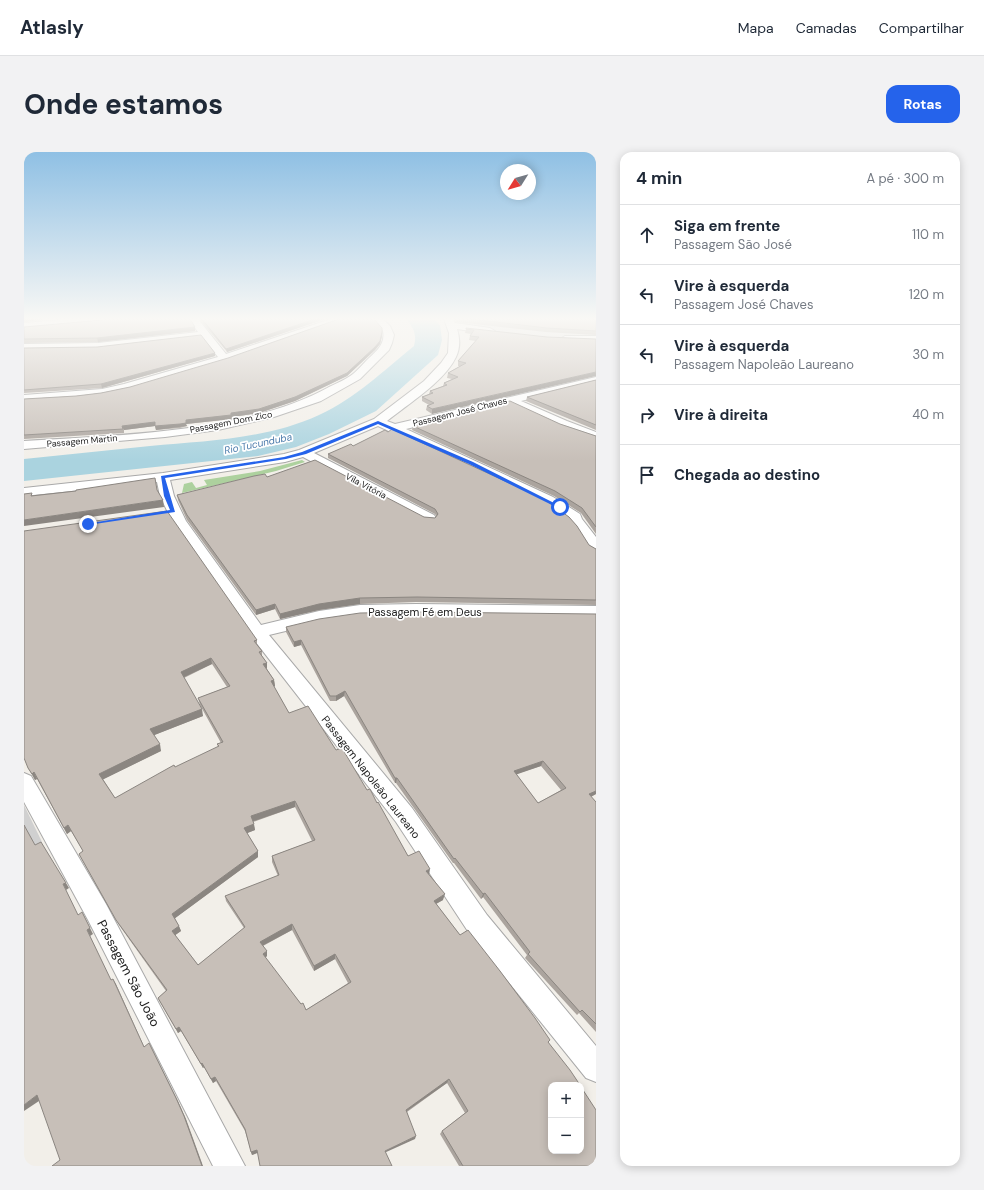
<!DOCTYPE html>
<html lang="pt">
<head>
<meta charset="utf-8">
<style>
  :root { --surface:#fff; --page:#f2f2f3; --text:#1f2937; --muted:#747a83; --line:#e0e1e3; --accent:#2563eb }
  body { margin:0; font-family:"DM Sans",sans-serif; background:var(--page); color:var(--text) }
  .controls { position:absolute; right:12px; bottom:12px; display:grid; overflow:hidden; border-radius:8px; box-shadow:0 2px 10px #0003 }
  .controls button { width:36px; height:36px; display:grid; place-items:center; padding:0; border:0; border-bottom:1px solid var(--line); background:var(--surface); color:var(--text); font:20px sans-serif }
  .compass { position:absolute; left:476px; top:12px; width:36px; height:36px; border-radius:50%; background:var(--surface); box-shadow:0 2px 10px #0003; rotate:233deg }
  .stop { position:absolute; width:12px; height:12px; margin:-9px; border:3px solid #2563eb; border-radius:50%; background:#fff }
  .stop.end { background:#2563eb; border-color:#fff; box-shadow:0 1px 4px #0008 }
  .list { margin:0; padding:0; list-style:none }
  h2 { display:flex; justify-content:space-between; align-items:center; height:52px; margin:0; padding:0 16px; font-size:17px }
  h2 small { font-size:13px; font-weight:400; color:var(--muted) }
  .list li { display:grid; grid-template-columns:26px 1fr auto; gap:12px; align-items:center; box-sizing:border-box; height:60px; padding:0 16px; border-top:1px solid var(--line) }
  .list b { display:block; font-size:15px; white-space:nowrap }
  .list p { margin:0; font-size:13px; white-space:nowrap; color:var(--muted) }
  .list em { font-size:13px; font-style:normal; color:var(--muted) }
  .icon { flex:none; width:22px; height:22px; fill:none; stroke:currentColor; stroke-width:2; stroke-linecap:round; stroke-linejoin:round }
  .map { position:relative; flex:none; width:572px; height:1014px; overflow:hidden; border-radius:12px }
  header { display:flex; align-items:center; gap:24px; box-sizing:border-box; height:56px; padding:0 20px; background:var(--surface); border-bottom:1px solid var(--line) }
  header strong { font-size:19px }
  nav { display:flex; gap:22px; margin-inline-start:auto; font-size:14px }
  .intro { display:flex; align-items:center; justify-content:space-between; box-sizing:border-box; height:96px; padding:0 24px }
  h1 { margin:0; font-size:28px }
  .button { padding:10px 18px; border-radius:12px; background:var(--accent); color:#fff; font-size:14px; font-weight:700 }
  main { display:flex; gap:24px; padding:0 24px }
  aside { flex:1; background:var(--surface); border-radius:12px; box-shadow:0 2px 10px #0003 }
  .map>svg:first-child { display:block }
</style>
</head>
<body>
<header>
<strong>Atlasly</strong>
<nav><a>Mapa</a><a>Camadas</a><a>Compartilhar</a></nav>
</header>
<div class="intro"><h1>Onde estamos</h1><a class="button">Rotas</a></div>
<main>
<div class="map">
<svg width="572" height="1014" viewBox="0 0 572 1014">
  <rect width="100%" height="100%" fill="#f2efe9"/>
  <path fill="#e0dfdf" d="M 424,167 L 572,167 L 572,187 L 522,185 L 429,174 Z"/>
  <path fill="#d0d0d0" d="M 0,653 L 18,690 L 0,701 Z"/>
  <path fill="#add19e" d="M 278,308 L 281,310 L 252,319 L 158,341 L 160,332 L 168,330 L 172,336 L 183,333 L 180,328 L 236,319 Z"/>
  <path fill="#aad3df" d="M 382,167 L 410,167 L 416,173 L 418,188 L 414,203 L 352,259 L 305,282 L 272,295 L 234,304 L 0,329 L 0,307 C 42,303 84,298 126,294 C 183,289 243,287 295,263 C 332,246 359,219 390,194 C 393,183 390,176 382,167 Z"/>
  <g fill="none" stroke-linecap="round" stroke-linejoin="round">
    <g stroke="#a9a9a9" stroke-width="2">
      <g id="street">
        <path d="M 44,167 L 83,167 L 79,170 L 0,177 L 0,171 Z"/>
        <path d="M 165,167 L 174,167 L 202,202 L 307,167 L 321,167 L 204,208 L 106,237 L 78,243 L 53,246 L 0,249 L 0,243 L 78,237 L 100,232 L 194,205 L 178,185 L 74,197 L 0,198 L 0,192 L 74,191 L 174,180 Z"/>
        <path d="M 348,167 L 359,167 L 366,174 L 370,183 L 368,191 L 365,198 L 336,227 L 297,249 L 250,265 L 194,278 L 141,285 L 0,297 L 0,289 C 94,283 222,281 305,235 C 313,231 323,227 329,222 C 334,218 338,213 342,209 C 351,200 362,193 359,179 Z"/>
        <path d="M 420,167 L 429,167 L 431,171 L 466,176 L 471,179 L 466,182 L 433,177 C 436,186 436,197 432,205 C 420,230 384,252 363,269 L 371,272 L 572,225 L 572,231 L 497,249 L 543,269 L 572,280 L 572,288 L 535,275 L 485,252 L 382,277 L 529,345 L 556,362 L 558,367 L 572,385 L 572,402 C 562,399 561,391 556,384 C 547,368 534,360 519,351 L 354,274 L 290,301 L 410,363 L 412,366 L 410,369 L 405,370 L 400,369 L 279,305 L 261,310 L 146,328 L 150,344 L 162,369 L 237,473 L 295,459 L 336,453 L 392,452 L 572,454 L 572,466 L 392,464 L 336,465 L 295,471 L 245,483 L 388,656 L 463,763 L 572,894 L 572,930 L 562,926 L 445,781 L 372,670 L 227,484 L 148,369 L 136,344 L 133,330 L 0,344 L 0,336 L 139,321 L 260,302 L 275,298 L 350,267 L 400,229 L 417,211 L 424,201 L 425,181 Z"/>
        <path d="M 541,184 L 572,184 L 572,190 L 538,189 L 536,187 Z"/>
        <path d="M 0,621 L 7,624 L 82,752 L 221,1014 L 189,1014 L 64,768 L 0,650 Z"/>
      </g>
    </g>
    <use href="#street" fill="#fff" fill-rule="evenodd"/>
  </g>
  <g fill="#aba49e" fill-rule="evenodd">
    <path d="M 175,167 L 301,167 L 203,200 Z"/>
    <path d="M 431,167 L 572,167 L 572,183 L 522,180 L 432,170 Z"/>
    <path d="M 0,175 L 171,179 L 74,190 L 0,191 Z"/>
    <path d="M 442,177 L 523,185 L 408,262 L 402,258 L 403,254 L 405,253 L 398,249 L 398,245 L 405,242 L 406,239 L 419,234 L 420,231 L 428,227 L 423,226 L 424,221 L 436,214 L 434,214 L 434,209 L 452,189 L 445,188 L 446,184 L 447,182 L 441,181 Z"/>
    <path d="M 358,184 L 356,192 L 351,198 L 323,224 L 271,249 L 235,261 L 208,265 L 208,267 L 162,272 L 163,274 L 156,276 L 132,278 L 131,274 L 100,278 L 100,281 L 0,287 L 0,247 L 52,244 L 77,241 Z"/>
    <path d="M 0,196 L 191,204 L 78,236 L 0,241 Z"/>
    <path d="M 572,228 L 572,278 L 502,249 L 503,245 Z"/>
    <path d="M 536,272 L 572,284 L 572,382 L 557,361 L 530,344 L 388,278 L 389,274 Z"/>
    <path d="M 329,294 L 565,393 L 572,397 L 572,453 L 392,450 L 336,452 L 295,458 L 256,467 L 251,457 L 232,463 L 163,368 L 154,348 L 153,343 L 243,325 L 400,365 L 411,366 L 412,364 L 411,362 L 304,306 L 304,302 Z"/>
    <path d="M 0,379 L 233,488 L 233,493 L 238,499 L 238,504 L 243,511 L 243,517 L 250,528 L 251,534 L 250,535 L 265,561 L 312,598 L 343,638 L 353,651 L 384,704 L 405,722 L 419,748 L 412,752 L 436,783 L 524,890 L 572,1014 L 435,1014 L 416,982 L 418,979 L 441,961 L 423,931 L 383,960 L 391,987 L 233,1001 L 228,1003 L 221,979 L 192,929 L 189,931 L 180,915 L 179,916 L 157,879 L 154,881 L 136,850 L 134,846 L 142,839 L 95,773 L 58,708 L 55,702 L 59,699 L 47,679 L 43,682 L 13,627 L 11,628 L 4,616 ZM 188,512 L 203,535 L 174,546 L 176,553 L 197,591 L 193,592 L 194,595 L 91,646 L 79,627 L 137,599 L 130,583 L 179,564 L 160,526 ZM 271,655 L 288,689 L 248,704 L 248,710 L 254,724 L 201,744 L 202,749 L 220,776 L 174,813 L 151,783 L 157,779 L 151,766 L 234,705 L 234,699 L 223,681 L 231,678 L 229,670 ZM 268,778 L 290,819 L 311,807 L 324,831 L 282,858 L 277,852 L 241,806 L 243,804 L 239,794 Z"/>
    <path d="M 572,462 L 572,642 L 567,645 L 572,650 L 572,880 L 555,861 L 553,863 L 501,806 L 503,803 L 459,745 L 457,747 L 430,711 L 429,711 L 372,631 L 371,631 L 320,544 L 312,549 L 306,549 L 277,493 L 270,495 L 262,480 L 262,475 ZM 517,614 L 537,638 L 514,651 L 492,622 Z"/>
  </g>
  <g fill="#8b8681">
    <path d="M 0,167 L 24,167 L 0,170 Z"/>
    <path d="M 291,167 L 301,167 L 203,200 L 202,197 Z"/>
    <path d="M 171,175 L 171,179 L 74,190 L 73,186 Z"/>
    <path d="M 358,180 L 358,184 L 356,192 L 351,198 L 323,224 L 271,249 L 235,261 L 208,265 L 208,267 L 162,272 L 163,274 L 132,278 L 131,274 L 162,268 L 207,261 Z"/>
    <path d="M 191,201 L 191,204 L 78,236 L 77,232 Z"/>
    <path d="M 572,220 L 572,224 L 408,262 L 408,257 Z"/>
    <path d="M 131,270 L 131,274 L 100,278 L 98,274 Z"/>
    <path d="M 139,348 L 140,355 L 0,374 L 0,368 Z"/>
    <path d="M 336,446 L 336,452 L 295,458 L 256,467 L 256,462 L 295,452 Z"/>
    <path d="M 251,452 L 251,457 L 232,463 L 232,458 Z"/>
    <path d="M 277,488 L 277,493 L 270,495 L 270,490 Z"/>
    <path d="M 187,506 L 188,512 L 158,526 L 157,520 Z"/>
    <path d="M 243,511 L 243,517 L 239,512 Z"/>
    <path d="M 250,528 L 251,534 L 247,536 L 247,529 Z"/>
    <path d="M 321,539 L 320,544 L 312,549 L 312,544 Z"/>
    <path d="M 178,557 L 179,564 L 128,584 L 126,577 Z"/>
    <path d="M 136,592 L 137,599 L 78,628 L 75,622 Z"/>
    <path d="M 519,609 L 517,614 L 488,624 L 490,619 Z"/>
    <path d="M 10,620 L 13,627 L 11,628 L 8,622 Z"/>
    <path d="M 371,626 L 373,626 L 372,631 L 371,631 Z"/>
    <path d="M 572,639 L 572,642 L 562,647 L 565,642 Z"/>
    <path d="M 271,649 L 271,655 L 227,670 L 227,664 Z"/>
    <path d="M 230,672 L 231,678 L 221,682 L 220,676 Z"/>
    <path d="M 44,673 L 47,679 L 43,682 L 40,676 Z"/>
    <path d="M 234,699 L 234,705 L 150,767 L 148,762 Z"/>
    <path d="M 406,717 L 405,723 L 402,719 Z"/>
    <path d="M 42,731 L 45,736 L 42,738 L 57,768 L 39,732 Z"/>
    <path d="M 461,741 L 459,745 L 457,747 L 459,742 Z"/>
    <path d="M 421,742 L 419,748 L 408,754 L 410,749 Z"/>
    <path d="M 58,760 L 69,782 L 66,784 L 90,833 L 63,778 Z"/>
    <path d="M 268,772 L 268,778 L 236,795 L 236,790 Z"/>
    <path d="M 155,774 L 157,779 L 150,784 L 148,779 Z"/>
    <path d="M 243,799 L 243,804 L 239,807 L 239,802 Z"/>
    <path d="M 311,802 L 311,807 L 290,819 L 290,814 Z"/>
    <path d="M 89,827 L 92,832 L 122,899 L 120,895 Z"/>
    <path d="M 155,875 L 157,879 L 154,881 L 152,877 Z"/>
    <path d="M 125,891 L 154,949 L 162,967 L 179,1014 L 178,1014 Z"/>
    <path d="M 178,911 L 180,915 L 179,916 L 177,912 Z"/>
    <path d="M 191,925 L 192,929 L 189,931 L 187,927 Z"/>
    <path d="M 425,927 L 423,931 L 380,961 L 382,958 Z"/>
    <path d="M 13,943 L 18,947 L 0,959 L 0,953 Z"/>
    <path d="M 392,984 L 391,987 L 360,1001 L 361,999 Z"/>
    <path d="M 233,998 L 233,1001 L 228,1003 L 227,1000 Z"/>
  </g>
  <g fill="#c7bfb8" stroke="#8b8681" fill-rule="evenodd">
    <path d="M 79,167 L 166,167 L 171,175 L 73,186 L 0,187 L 0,175 L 78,168 Z"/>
    <path d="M 178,167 L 291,167 L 202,197 Z"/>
    <path d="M 315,167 L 350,167 L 358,176 L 358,180 L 356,189 L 351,195 L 323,221 L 271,245 L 235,257 L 207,261 L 207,263 L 162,268 L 162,271 L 156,272 L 131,274 L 131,270 L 98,274 L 99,277 L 0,283 L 0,247 L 52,244 L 77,241 L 106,235 L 204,206 Z"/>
    <path d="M 447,167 L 572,167 L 572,179 L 523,176 Z"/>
    <path d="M 442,176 L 523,185 L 572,187 L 572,220 L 408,257 L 403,254 L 410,251 L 398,245 L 409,241 L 406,239 L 423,233 L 420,231 L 434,225 L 424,221 L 442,211 L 434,209 L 455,185 L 446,184 L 450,178 L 442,177 Z"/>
    <path d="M 177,183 L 191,201 L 77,232 L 0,238 L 0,196 L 73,195 Z"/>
    <path d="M 572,228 L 572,273 L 503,245 Z"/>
    <path d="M 486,249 L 536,272 L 572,284 L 572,375 L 558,356 L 531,339 L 389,274 Z"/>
    <path d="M 368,277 L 520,347 L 545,365 L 553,374 L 565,393 L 572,397 L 572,448 L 393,445 L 336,446 L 295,452 L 256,462 L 251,452 L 232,458 L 163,363 L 153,343 L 230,324 L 241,322 L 243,325 L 291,308 L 400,365 L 411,366 L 414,362 L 411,357 L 304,302 L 327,292 L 329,294 L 361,278 L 364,280 Z"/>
    <path d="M 131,326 L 133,338 L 139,348 L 0,368 L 0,342 L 8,341 L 7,344 L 52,339 L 52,338 Z"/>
    <path d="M 143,359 L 233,488 L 230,489 L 238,499 L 235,500 L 243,511 L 239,512 L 250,528 L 247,529 L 265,561 L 284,554 L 312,598 L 318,596 L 343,638 L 346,637 L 353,651 L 354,650 L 384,704 L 395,699 L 406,717 L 402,719 L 421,742 L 410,749 L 436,783 L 444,778 L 476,819 L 511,866 L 526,888 L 524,890 L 546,918 L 556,933 L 527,933 L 527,999 L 557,999 L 557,935 L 572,958 L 572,1014 L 439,1014 L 418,979 L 444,959 L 425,927 L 382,958 L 392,984 L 361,999 L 368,1014 L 236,1014 L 233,998 L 227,1000 L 221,977 L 191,925 L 187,927 L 178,911 L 177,912 L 155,875 L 152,877 L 134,846 L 143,838 L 92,768 L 55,702 L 59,699 L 44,673 L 40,676 L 10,620 L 8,622 L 4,616 L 0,606 L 0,379 ZM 187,506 L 206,534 L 174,546 L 199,590 L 193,592 L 195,594 L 151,615 L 150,613 L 91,646 L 75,622 L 136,592 L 126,577 L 178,557 L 157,520 ZM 271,649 L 291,688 L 248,704 L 255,723 L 201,744 L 221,775 L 174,813 L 148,779 L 155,774 L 148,762 L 234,699 L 220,676 L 230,672 L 227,664 ZM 268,772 L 290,814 L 311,802 L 327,830 L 282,858 L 279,851 L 277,852 L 239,802 L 243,799 L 236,790 Z"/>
    <path d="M 393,460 L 572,462 L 572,639 L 565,642 L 572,650 L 572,872 L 558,858 L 556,860 L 504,802 L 506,800 L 461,741 L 459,742 L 431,706 L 430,707 L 373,626 L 371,626 L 321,539 L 312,544 L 306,544 L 277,488 L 270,490 L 262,475 L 295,467 L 336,461 ZM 519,609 L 542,636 L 514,651 L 490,619 Z"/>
    <path d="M 0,673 L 11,693 L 17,690 L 42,731 L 39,732 L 54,763 L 58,760 L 66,776 L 63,778 L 87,828 L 89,827 L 120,895 L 125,891 L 152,946 L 160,964 L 178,1014 L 28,1014 L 36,1008 L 13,943 L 0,953 Z"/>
  </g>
  <linearGradient id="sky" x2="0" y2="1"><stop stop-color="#8fc0e4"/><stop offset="0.54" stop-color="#f9f8f5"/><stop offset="1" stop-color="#f9f8f5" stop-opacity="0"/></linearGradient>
  <rect width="572" height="309" fill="url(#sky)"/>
  <path fill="#2563eb" d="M 354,269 L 449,310 L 538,355 L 534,356 L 445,312 L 354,272 L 282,302 L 262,307 L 141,326 L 151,360 L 64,373 L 61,372 L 146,358 L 140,344 L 137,324 L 260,305 L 278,300 Z"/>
  <g text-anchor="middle" stroke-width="3.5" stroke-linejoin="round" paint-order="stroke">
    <g font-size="9" fill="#222" stroke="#fff">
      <text transform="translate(436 260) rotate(-14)" y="3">Passagem José Chaves</text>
      <text transform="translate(207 270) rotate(-11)" y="3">Passagem Dom Zico</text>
      <text transform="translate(58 289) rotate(-5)" y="3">Passagem Martin</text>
      <text transform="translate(342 334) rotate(28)" y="3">Vila Vitória</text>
    </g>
    <g font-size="10" font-style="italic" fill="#4a7aab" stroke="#fff">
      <text transform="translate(234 291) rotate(-12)" y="4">Rio Tucunduba</text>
    </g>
    <g font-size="11" fill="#222" stroke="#fff">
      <text x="401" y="464">Passagem Fé em Deus</text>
      <text transform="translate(347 625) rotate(52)" y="4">Passagem Napoleão Laureano</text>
    </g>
    <g font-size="13" fill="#222" stroke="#fff">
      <text transform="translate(105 821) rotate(62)" y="5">Passagem São João</text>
    </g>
  </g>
</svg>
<div class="controls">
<button>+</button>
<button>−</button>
</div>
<svg class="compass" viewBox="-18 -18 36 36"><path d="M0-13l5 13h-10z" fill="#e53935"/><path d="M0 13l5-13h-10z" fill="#747a83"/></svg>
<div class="stop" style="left:536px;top:355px"></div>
<div class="stop end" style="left:64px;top:372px"></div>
</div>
<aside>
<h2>4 min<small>A pé · 300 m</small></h2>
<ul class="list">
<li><svg class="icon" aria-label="ahead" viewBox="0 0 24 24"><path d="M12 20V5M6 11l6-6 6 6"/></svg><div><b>Siga em frente</b><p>Passagem São José</p></div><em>110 m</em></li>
<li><svg class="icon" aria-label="left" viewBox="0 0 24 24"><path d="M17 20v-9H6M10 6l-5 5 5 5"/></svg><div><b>Vire à esquerda</b><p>Passagem José Chaves</p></div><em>120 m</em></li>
<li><svg class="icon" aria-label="left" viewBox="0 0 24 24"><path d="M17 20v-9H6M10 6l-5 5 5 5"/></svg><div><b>Vire à esquerda</b><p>Passagem Napoleão Laureano</p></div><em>30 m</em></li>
<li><svg class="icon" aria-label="right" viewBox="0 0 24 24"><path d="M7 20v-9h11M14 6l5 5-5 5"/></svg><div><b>Vire à direita</b></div><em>40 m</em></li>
<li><svg class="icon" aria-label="arrive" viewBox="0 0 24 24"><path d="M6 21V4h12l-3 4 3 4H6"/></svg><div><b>Chegada ao destino</b></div></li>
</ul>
</aside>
</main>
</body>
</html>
